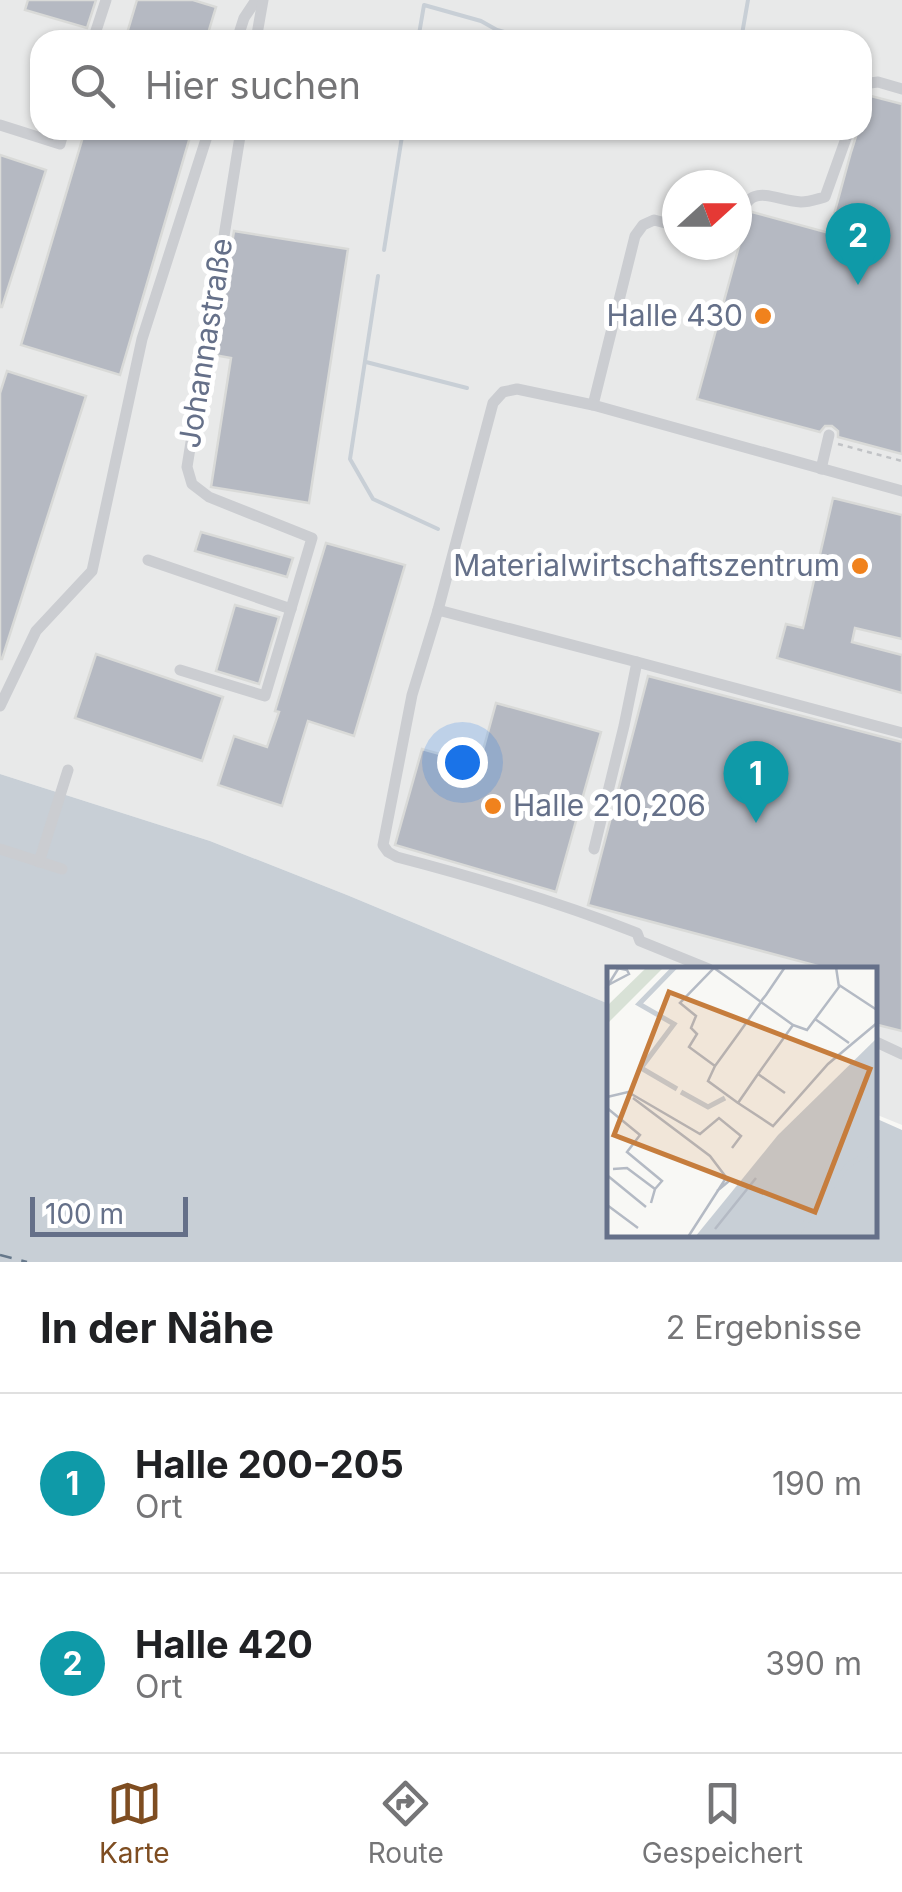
<!DOCTYPE html>
<html lang="de">
<head>
<meta charset="utf-8">
<style>
  :root { --surface:#fff; --page:#f6f6f6; --text:#202124; --muted:#757577; --line:#e0e0e0; --accent:#7e4d21 }
  body { margin:0; font-family:Inter,sans-serif; background:var(--page); color:var(--text) }
  .compass { position:absolute; left:662px; top:170px; width:90px; height:90px; border-radius:50%; background:var(--surface); box-shadow:0 2px 8px #0004; rotate:69deg }
  .scale { position:absolute; left:30px; bottom:25px; width:158px; box-sizing:border-box; padding-left:10px; border:5px solid #657089; border-top:0; font-size:28px; line-height:35px; white-space:nowrap; color:#657089; -webkit-text-stroke:8px #fff; paint-order:stroke }
  .you { position:absolute; left:462px; top:762px; width:35px; height:35px; margin:-25px; border:8px solid #fff; border-radius:50%; background:#1a73e8; box-shadow:0 0 0 15px #1a73e833 }
  .badge { display:grid; place-items:center; width:65px; height:65px; border-radius:50%; background:var(--accent); color:#fff; font-size:32px; font-weight:700 }
  .pin { position:absolute; translate:-50% -82px; filter:drop-shadow(0 2px 5px #0008) }
  .pin::after { content:''; position:absolute; top:52px; width:35px; height:30px; background:inherit; clip-path:polygon(0 0,100% 0,50% 100%) }
  .list { margin:0; padding:0; list-style:none }
  h2 { display:flex; justify-content:space-between; align-items:center; height:130px; margin:0; padding:0 40px; font-size:42px }
  h2 small { font-size:32px; font-weight:400; color:var(--muted) }
  .list li { display:grid; grid-template-columns:65px 1fr auto; gap:30px; align-items:center; box-sizing:border-box; height:180px; padding:0 40px; border-top:2px solid var(--line) }
  .list b { display:block; font-size:38px; white-space:nowrap }
  .list p { margin:0; font-size:32px; white-space:nowrap; color:var(--muted) }
  .list em { font-size:32px; font-style:normal; color:var(--muted) }
  .icon { flex:none; width:55px; height:55px; fill:none; stroke:currentColor; stroke-width:2; stroke-linecap:round; stroke-linejoin:round }
  .map { position:relative; flex:none; width:902px; height:1262px; overflow:hidden }
  .search { position:absolute; background:var(--surface); box-shadow:0 2px 8px #0004; left:30px; right:30px; top:30px; height:110px; display:flex; align-items:center; gap:25px; box-sizing:border-box; padding:0 35px; border-radius:30px; color:var(--muted); font-size:38px }
  .sheet { height:490px; background:var(--surface) }
  nav { display:flex; justify-content:space-around; align-items:center; box-sizing:border-box; height:140px; border-top:2px solid var(--line); background:var(--surface); font-size:28px; color:var(--muted) }
  nav a { display:grid; justify-items:center; gap:5px }
  nav .on { color:var(--accent) }
  .map>svg:first-child { display:block }
</style>
</head>
<body>
<div class="map">
<svg width="902" height="1262" viewBox="0 0 902 1262">
  <rect width="100%" height="100%" fill="#f8f8f5"/>
  <path fill="#e8e9e9" fill-rule="evenodd" d="M 0,0 L 902,0 L 902,1125 L 875,1114 L 874,969 L 610,969 L 609,1004 L 347,895 L 210,841 L 0,774 ZM 40,40 L 862,40 L 862,130 L 40,130 ZM 677,185 L 737,185 L 737,245 L 677,245 Z"/>
  <path fill="#c8cfd6" d="M 0,774 L 210,841 L 347,895 L 609,1004 L 610,1234 L 874,1234 L 875,1118 L 902,1130 L 902,1262 L 0,1262 Z"/>
  <g fill="none" stroke-linecap="round" stroke-linejoin="round">
    <g stroke="#c8cfd6" stroke-width="4">
      <path d="M 418,40 L 424,5 L 481,21 L 497,30 L 533,40"/>
      <path d="M 741,40 L 748,0"/>
      <path d="M 384,250 L 403,130"/>
      <path d="M 378,276 L 350,459 L 373,499 L 438,529"/>
      <path d="M 366,362 L 467,388"/>
    </g>
    <path stroke="#66788b" stroke-width="2.5" stroke-dasharray="12 10" stroke-linecap="butt" d="M 0,1255 L 27,1262"/>
  </g>
  <g fill="#b5b9c2" stroke="#d9dad8" stroke-width="2.5">
    <path d="M 28,0 L 96,0 L 87,28 L 25,10 Z"/>
    <path d="M 137,0 L 193,0 L 216,7 L 206,40 L 125,40 Z"/>
    <path d="M 867,95 L 902,104 L 902,454 L 838,437 L 838,431 L 832,426 L 825,426 L 820,432 L 697,399 L 744,228 L 750,214 L 752,212 L 829,233 L 851,152 L 858,130 L 862,130 L 862,112 Z"/>
    <path d="M 85,130 L 192,130 L 120,375 L 21,345 Z"/>
    <path d="M 0,155 L 46,170 L 2,307 L 0,307 Z"/>
    <path d="M 234,231 L 348,249 L 309,503 L 211,487 L 231,358 L 214,355 Z"/>
    <path d="M 7,371 L 86,396 L 2,659 L 0,659 L 0,393 Z"/>
    <path d="M 833,498 L 902,515 L 902,639 L 855,628 L 852,642 L 902,655 L 902,693 L 777,658 L 786,624 L 803,628 Z"/>
    <path d="M 201,532 L 293,558 L 287,577 L 195,551 Z"/>
    <path d="M 326,543 L 405,565 L 354,736 L 308,721 L 282,806 L 218,785 L 234,736 L 267,747 L 279,712 L 275,711 Z"/>
    <path d="M 235,605 L 279,617 L 259,684 L 216,671 Z"/>
    <path d="M 96,654 L 223,697 L 202,761 L 75,718 Z"/>
    <path d="M 648,676 L 902,742 L 902,1031 L 874,1024 L 874,970 L 821,970 L 822,967 L 588,905 Z"/>
    <path d="M 496,703 L 601,732 L 556,892 L 395,845 L 422,749 L 479,765 Z"/>
  </g>
  <g fill="none" stroke-linecap="round" stroke-linejoin="round">
    <path stroke="#c1c3c6" stroke-width="2.5" stroke-dasharray="5 5" stroke-linecap="butt" d="M 838,444 L 902,461"/>
    <g stroke="#cbcdd1" stroke-width="11">
      <path d="M 93,40 L 106,0"/>
      <path d="M 237,40 L 244,18 L 256,0"/>
      <path d="M 256,40 L 263,0"/>
      <path d="M 862,84 L 878,82 L 902,89"/>
      <path d="M 0,125 L 60,144 L 64,130"/>
      <path d="M 737,223 C 750,180 768,199 801,202 C 809,202 817,199 825,197 L 849,130"/>
      <path d="M 677,226 L 654,220 L 643,225 L 635,236 L 593,405 L 902,491"/>
      <path d="M 821,469 L 829,435"/>
      <path d="M 148,560 L 291,609"/>
      <path d="M 438,610 L 493,403 L 503,392 L 517,389 L 593,405"/>
      <path d="M 637,662 L 902,733"/>
      <path d="M 180,670 L 265,696 L 312,538 L 209,497 L 192,484 L 187,467 L 241,130"/>
      <path d="M 0,706 L 36,631 L 92,571 L 142,339 L 209,130"/>
      <path d="M 0,849 L 62,869"/>
      <path d="M 594,849 L 624,726 L 637,662 L 438,610 L 412,695 L 383,845 L 388,852 L 397,857 C 478,878 558,902 637,933 L 640,941 L 709,969"/>
      <path d="M 39,862 L 68,770"/>
      <path d="M 874,1041 L 902,1054"/>
    </g>
  </g>
  <g fill="#f0821d" stroke="#fff" stroke-width="4">
    <circle cx="763" cy="316" r="10"/>
    <circle cx="860" cy="566" r="10"/>
    <circle cx="493" cy="806" r="10"/>
  </g>
  <g text-anchor="middle" stroke-width="10" stroke-linejoin="round" paint-order="stroke">
    <g font-size="30" fill="#657089" stroke="#fff" text-anchor="end">
      <text x="743" y="326">Halle 430</text>
      <text x="840" y="576">Materialwirtschaftszentrum</text>
      <text x="513" y="816" text-anchor="start">Halle 210,206</text>
    </g>
    <g font-size="30" fill="#657089" stroke="#fff">
      <text transform="translate(206 343) rotate(-81)" y="10">Johannastraße</text>
    </g>
  </g>
  <g transform="translate(607 967)">
    <rect width="270" height="270" fill="#f8f8f5"/>
    <path d="M 40,0 L 57,0 L 0,57 L 0,39 Z" fill="#d8e1d6"/>
    <path d="M 270,71 L 270,270 L 88,270 L 171,168 Z" fill="#c8cfd6"/>
    <path fill="none" stroke="#c8cfd6" stroke-width="5" d="M 68,0 L 32,37 L 67,57 L 34,101 L 70,122M 74,125 L 101,140 L 118,131M 188,270 L 241,198 L 270,182"/>
    <path fill="none" stroke="#b4bac4" stroke-width="2.5" d="M 5,0 L 20,3 L 22,7 L 1,18 L 11,2M 232,18 L 270,43M 208,52 L 242,76M 186,58 L 200,63 L 232,20 L 229,0M 108,99 L 101,114 L 131,136M 151,107 L 186,58 L 154,35 L 131,18 L 107,1 L 73,36 L 89,49 L 84,61 L 90,67 L 82,80 L 108,99 L 132,66 L 144,49 L 154,35 L 155,33 L 159,28 L 178,0M 178,126 L 151,107 L 131,136 L 166,159 L 221,97 L 270,56M 0,130 L 21,125 L 93,167 L 112,151 L 134,169 L 125,181M 26,131 L 103,189 L 122,214 L 110,224M 0,141 L 33,168 L 20,185 L 55,214 L 48,222M 6,202 L 20,201 L 48,222 L 44,236M 1,209 L 39,240M 0,238 L 31,261M 108,262 L 149,211M 81,270 L 119,211"/>
    <path fill="#c67d3d" fill-opacity="0.15" stroke="#c67d3d" stroke-width="5" d="M 62,25 L 263,102 L 208,245 L 7,168 Z"/>
    <rect width="270" height="270" fill="none" stroke="#657089" stroke-width="5"/>
  </g>
</svg>
<svg class="compass" viewBox="-18 -18 36 36"><path d="M0-13l5 13h-10z" fill="#e53935"/><path d="M0 13l5-13h-10z" fill="#757577"/></svg>
<div class="scale">100 m</div>
<div class="you"></div>
<div class="pin badge" style="left:756px;top:823px;background:#0f9aa8">1</div>
<div class="pin badge" style="left:858px;top:285px;background:#0f9aa8">2</div>
<div class="search"><svg class="icon" aria-label="search" viewBox="0 0 24 24"><circle cx="10" cy="10" r="6"/><path d="M15 15l6 6"/></svg>Hier suchen</div>
</div>
<section class="sheet">
<h2>In der Nähe<small>2 Ergebnisse</small></h2>
<ul class="list">
<li><span class="badge" style="background:#0f9aa8">1</span><div><b>Halle 200-205</b><p>Ort</p></div><em>190 m</em></li>
<li><span class="badge" style="background:#0f9aa8">2</span><div><b>Halle 420</b><p>Ort</p></div><em>390 m</em></li>
</ul>
</section>
<nav>
<a class="on"><svg class="icon" aria-label="map" viewBox="0 0 24 24"><path d="M3 6l6-2 6 2 6-2v14l-6 2-6-2-6 2zM9 4v14M15 6v14"/></svg>Karte</a>
<a><svg class="icon" aria-label="directions" viewBox="0 0 24 24"><path d="M12 3l9 9-9 9-9-9zM9 14v-3h6M13 9l2 2-2 2"/></svg>Route</a>
<a><svg class="icon" aria-label="saved" viewBox="0 0 24 24"><path d="M7 4h10v16l-5-4-5 4z"/></svg>Gespeichert</a>
</nav>
</body>
</html>
